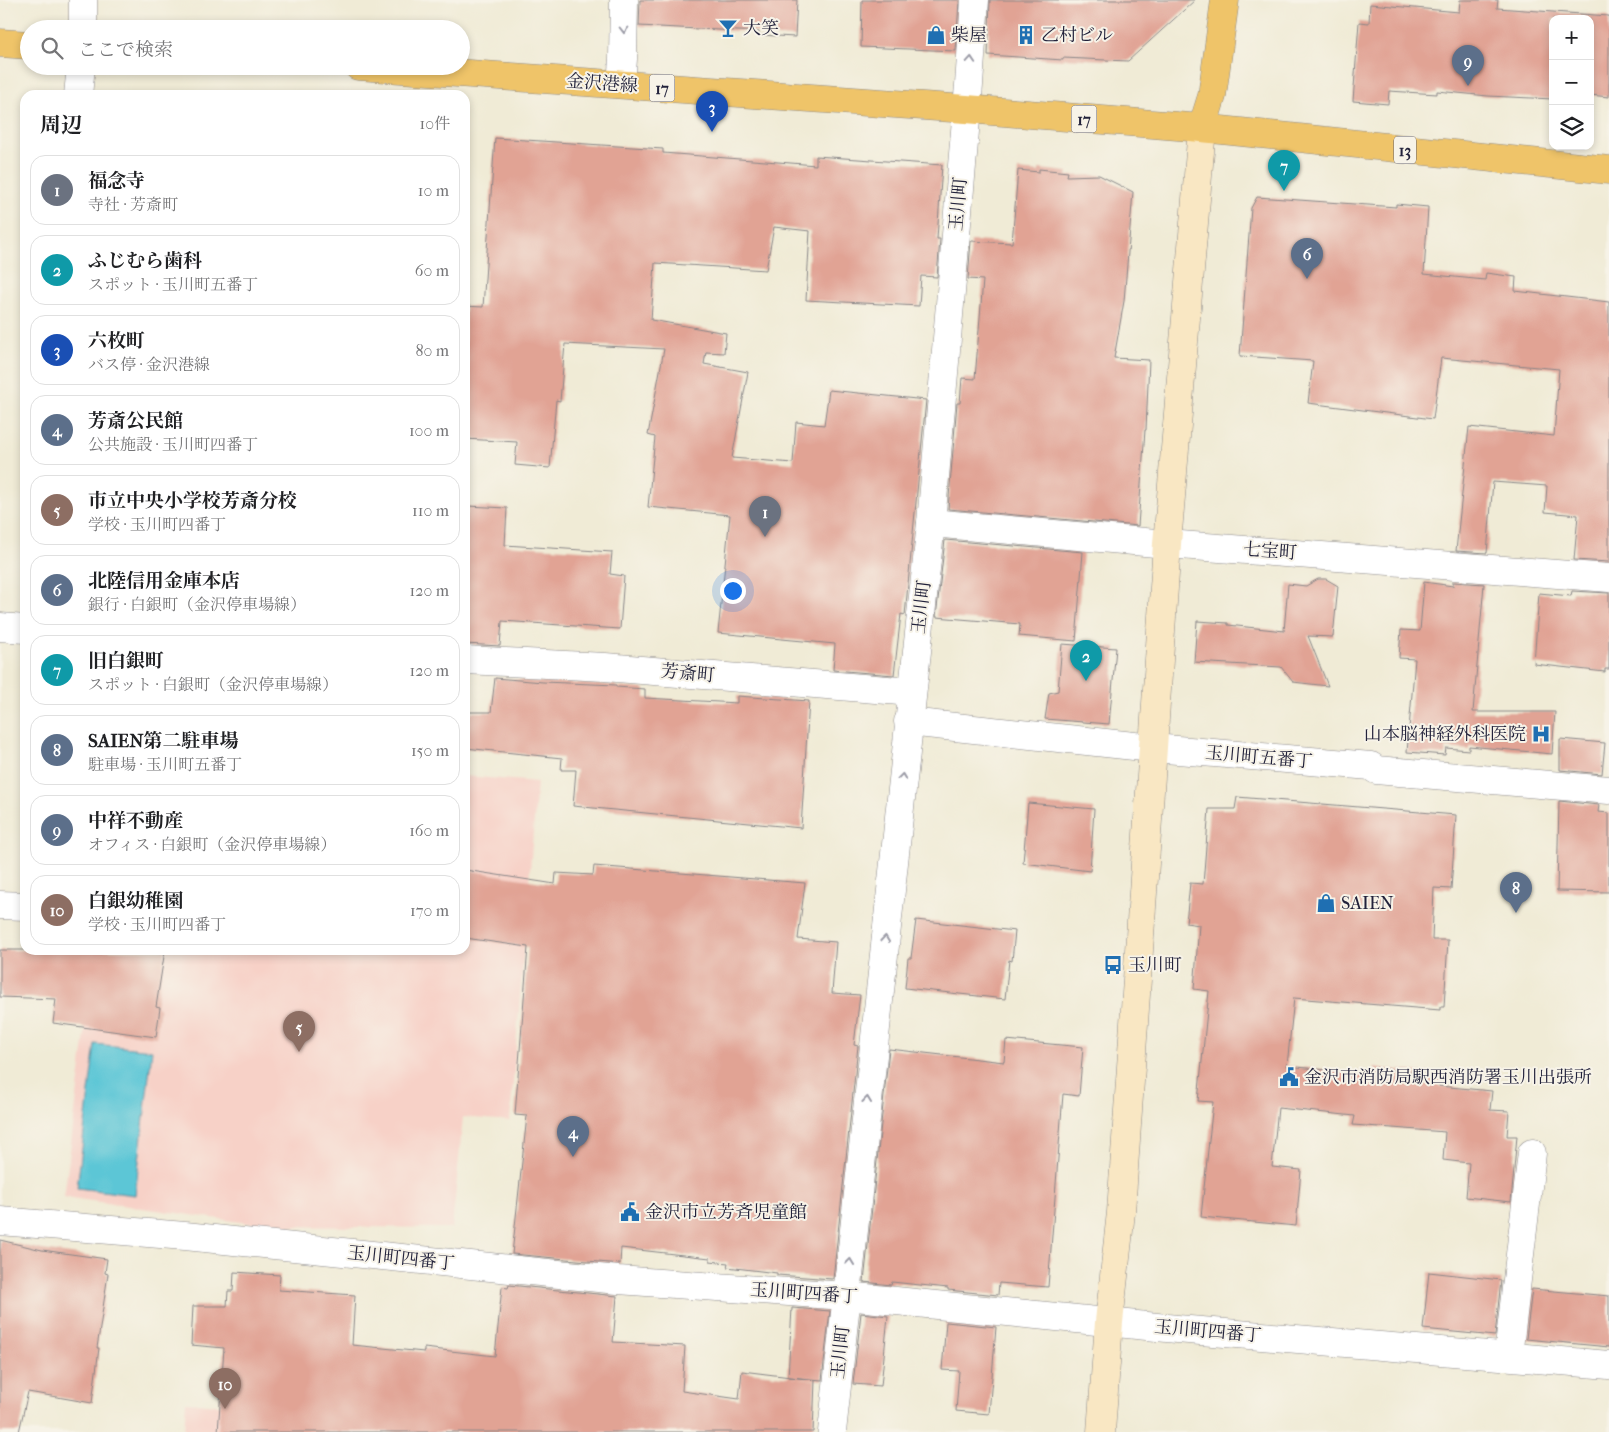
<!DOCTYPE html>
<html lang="ja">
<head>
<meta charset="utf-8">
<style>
  :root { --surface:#fff; --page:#f6f6f6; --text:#202124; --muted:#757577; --line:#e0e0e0; --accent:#1f6fb2 }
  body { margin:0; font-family:"IM FELL French Canon","Noto Serif JP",serif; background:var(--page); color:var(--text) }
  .controls { position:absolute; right:15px; top:15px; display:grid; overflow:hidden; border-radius:10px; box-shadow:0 2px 8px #0003 }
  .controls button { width:45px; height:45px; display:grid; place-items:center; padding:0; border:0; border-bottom:1px solid var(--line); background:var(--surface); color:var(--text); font:25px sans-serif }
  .you { position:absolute; left:732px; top:590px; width:18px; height:18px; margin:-12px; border:4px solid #fff; border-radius:50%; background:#1a73e8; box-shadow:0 0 0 8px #1a73e833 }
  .badge { display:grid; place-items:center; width:32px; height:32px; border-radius:50%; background:var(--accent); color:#fff; font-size:16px; font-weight:700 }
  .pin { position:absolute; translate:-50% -41px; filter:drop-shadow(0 1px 2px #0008) }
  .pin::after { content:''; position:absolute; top:26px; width:18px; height:15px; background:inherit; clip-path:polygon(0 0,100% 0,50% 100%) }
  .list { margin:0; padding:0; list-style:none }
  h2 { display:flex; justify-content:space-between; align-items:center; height:65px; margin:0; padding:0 20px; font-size:21px }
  h2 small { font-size:16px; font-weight:400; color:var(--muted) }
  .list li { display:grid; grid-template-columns:32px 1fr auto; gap:15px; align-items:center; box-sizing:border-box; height:70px; margin:0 10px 10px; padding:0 10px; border:1px solid var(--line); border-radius:15px }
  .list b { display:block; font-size:19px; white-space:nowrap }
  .list p { margin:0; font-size:16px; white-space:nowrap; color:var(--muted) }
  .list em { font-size:16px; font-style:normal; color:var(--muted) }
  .icon { flex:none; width:28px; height:28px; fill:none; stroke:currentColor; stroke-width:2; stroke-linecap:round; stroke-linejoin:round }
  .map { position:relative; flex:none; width:1609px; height:1432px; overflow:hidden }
  .search { position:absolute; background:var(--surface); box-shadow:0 2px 8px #0003; left:20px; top:20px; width:450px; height:55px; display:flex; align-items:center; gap:12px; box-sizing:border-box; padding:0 18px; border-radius:28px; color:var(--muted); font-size:19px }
  .panel { position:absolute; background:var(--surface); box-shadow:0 2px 8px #0003; left:20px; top:90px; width:450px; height:865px; border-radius:15px }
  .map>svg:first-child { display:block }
</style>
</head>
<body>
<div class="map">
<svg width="1609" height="1432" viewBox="0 0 1609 1432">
  <rect width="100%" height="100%" fill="#f7f3e8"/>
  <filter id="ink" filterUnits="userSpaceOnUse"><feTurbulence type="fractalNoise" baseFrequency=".02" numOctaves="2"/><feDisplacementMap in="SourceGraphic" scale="10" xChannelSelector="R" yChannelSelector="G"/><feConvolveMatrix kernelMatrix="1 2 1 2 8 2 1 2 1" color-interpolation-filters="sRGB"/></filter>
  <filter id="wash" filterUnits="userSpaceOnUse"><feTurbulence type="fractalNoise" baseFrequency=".0096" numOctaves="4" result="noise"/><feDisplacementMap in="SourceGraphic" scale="20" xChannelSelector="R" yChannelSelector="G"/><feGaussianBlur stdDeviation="1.12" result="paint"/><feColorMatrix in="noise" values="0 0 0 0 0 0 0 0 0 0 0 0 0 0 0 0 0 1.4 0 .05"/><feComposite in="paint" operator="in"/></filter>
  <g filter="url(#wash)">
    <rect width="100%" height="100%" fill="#f0ebd6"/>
    <g fill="#f7d1c7">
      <path d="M 465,776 L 537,782 L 510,1121 L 463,1117 L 452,1228 L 269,1226 L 64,1197 L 91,988 L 93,950 L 465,950 Z"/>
      <path d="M 186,1402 L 343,1417 L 342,1432 L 184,1432 Z"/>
    </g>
    <path fill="#5bc6d6" stroke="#3e7488" d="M 95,1044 L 152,1050 L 135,1195 L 77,1188 Z"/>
    <g id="blocks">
      <g fill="#e1a394">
        <path d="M 640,0 L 797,0 L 795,37 L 759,35 L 759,32 L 639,26 Z"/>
        <path d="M 862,0 L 959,0 L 956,51 L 861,47 Z"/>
        <path d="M 990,0 L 1195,0 L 1128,61 L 1063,58 L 1063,60 L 988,55 Z"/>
        <path d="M 1460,0 L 1498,0 L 1497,8 L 1609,16 L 1609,97 L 1590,95 L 1590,19 L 1553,19 L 1553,99 L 1488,96 L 1437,91 L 1437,94 L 1389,91 L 1388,104 L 1353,101 L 1359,22 L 1369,23 L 1370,4 L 1459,12 Z"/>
        <path d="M 495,138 L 663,149 L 663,153 L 816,165 L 816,156 L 942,165 L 937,239 L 940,239 L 937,277 L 921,276 L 919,306 L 806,300 L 810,231 L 774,227 L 766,270 L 655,263 L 651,320 L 726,333 L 724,353 L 706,352 L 704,364 L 748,372 L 732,458 L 793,463 L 796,422 L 824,425 L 829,390 L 926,400 L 905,615 L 901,614 L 894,675 L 833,670 L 835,644 L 718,633 L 730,515 L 648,507 L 655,437 L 648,435 L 664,349 L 565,344 L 560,401 L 556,400 L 550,468 L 515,465 L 517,442 L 465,439 L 465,306 L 483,307 Z"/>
        <path d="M 1039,169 L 1068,172 L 1067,176 L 1099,175 L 1133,192 L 1124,301 L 1114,358 L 1149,360 L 1146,430 L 1145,430 L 1138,526 L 948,509 L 957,403 L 960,403 L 962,378 L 975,379 L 983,280 L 968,279 L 971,241 L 1012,243 L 1018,170 L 1039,172 Z"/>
        <path d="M 1257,197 L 1396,207 L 1396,204 L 1428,207 L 1424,274 L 1485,280 L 1486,273 L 1516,277 L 1515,291 L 1609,302 L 1609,562 L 1574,560 L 1578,515 L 1545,512 L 1547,486 L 1493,482 L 1487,553 L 1456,551 L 1469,427 L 1554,436 L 1559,369 L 1441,358 L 1433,419 L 1308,403 L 1313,361 L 1240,356 L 1251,208 Z"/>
        <path d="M 468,506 L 507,508 L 505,545 L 612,552 L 610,574 L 624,576 L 620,629 L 502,621 L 500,646 L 465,644 L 465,515 L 467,515 Z"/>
        <path d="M 945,540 L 1083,552 L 1076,641 L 1019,636 L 1020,624 L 936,617 Z"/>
        <path d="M 1318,579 L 1326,579 L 1338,586 L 1333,637 L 1308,636 L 1328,686 L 1293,682 L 1281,667 L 1194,662 L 1197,621 L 1228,623 L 1228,625 L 1284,631 L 1288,584 L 1306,586 Z"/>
        <path d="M 1424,582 L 1453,586 L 1453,582 L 1484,584 L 1473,712 L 1555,712 L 1552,754 L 1469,746 L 1469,750 L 1446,748 L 1445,755 L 1407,752 L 1415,659 L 1399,658 L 1401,630 L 1420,631 Z"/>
        <path d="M 1572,591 L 1609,593 L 1609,669 L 1605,669 L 1605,672 L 1534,664 L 1539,593 L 1571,596 Z"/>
        <path d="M 1062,644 L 1116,648 L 1109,724 L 1045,719 L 1049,693 L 1058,691 Z"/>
        <path d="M 495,678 L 543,682 L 616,685 L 616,687 L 645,689 L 645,698 L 737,703 L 737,696 L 809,701 L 801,828 L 573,806 L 576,770 L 561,770 L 562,758 L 465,748 L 465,712 L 491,712 Z"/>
        <path d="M 1560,739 L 1605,743 L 1602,774 L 1560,770 Z"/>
        <path d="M 1237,797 L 1456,815 L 1451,889 L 1434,888 L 1432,940 L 1448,940 L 1444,1007 L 1440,1007 L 1440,1010 L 1294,998 L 1287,1066 L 1358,1073 L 1358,1071 L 1375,1072 L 1375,1068 L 1441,1074 L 1439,1086 L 1492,1091 L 1490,1110 L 1509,1111 L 1507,1136 L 1517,1136 L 1511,1202 L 1466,1197 L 1469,1163 L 1443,1160 L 1445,1132 L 1353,1125 L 1355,1116 L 1278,1108 L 1272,1167 L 1301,1170 L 1296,1226 L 1201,1217 L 1213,1102 L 1198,1101 L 1209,991 L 1194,989 L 1199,925 L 1186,923 L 1190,883 L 1203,884 L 1209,809 L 1235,809 Z"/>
        <path d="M 1559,801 L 1599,805 L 1598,812 L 1609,813 L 1609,892 L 1557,891 Z"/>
        <path d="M 1028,803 L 1094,809 L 1090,871 L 1023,863 Z"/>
        <path d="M 594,866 L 805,883 L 798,939 L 836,942 L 832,993 L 860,995 L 854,1045 L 858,1046 L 833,1279 L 777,1275 L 777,1273 L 727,1267 L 728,1263 L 710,1261 L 710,1258 L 621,1248 L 620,1264 L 512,1254 L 527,1116 L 515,1115 L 528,947 L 465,938 L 465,870 L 555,884 L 556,873 L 593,875 Z"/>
        <path d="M 916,920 L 1015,931 L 1012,961 L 1009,960 L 1005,999 L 905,988 L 908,958 L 911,958 Z"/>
        <path d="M 0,950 L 165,950 L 156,1007 L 160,1008 L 156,1037 L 53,1023 L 56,999 L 0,997 Z"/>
        <path d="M 1006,1040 L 1083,1047 L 1079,1096 L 1063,1094 L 1048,1287 L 999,1283 L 998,1295 L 948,1290 L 948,1288 L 892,1282 L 891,1285 L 864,1282 L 889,1049 L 1004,1062 Z"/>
        <path d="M 0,1240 L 42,1250 L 107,1259 L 105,1273 L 108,1274 L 97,1348 L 99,1348 L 92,1403 L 28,1392 L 19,1432 L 0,1432 Z"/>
        <path d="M 234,1272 L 280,1275 L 279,1290 L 355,1295 L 352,1345 L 424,1352 L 424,1348 L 495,1356 L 502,1287 L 508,1288 L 509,1285 L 617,1296 L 613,1342 L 685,1346 L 682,1391 L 739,1399 L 742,1371 L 815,1380 L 813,1432 L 218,1432 L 224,1348 L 191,1345 L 193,1306 L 227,1306 L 228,1291 L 233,1291 Z"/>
        <path d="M 1429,1272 L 1501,1280 L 1495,1336 L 1423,1329 Z"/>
        <path d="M 1532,1289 L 1609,1296 L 1609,1347 L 1526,1339 Z"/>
        <path d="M 792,1308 L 830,1311 L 822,1380 L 788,1377 Z"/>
        <path d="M 861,1313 L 888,1316 L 881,1386 L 853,1384 Z"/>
        <path d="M 946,1322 L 996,1327 L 989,1414 L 956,1411 L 959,1371 L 942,1370 Z"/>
      </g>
    </g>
  </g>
  <g filter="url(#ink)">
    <use href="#blocks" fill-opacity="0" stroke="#898688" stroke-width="1"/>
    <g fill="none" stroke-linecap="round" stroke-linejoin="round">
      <g stroke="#898688" stroke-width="29">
        <g id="street">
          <path d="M 83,0 L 83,29"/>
          <path d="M 621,84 L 623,59 L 624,0"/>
          <path d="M 78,95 L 81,66"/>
          <path d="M 931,523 L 1167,544 L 1609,578"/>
          <path d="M 0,627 L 25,629"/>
          <path d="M 465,660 L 605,667 L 912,692"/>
          <path d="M 908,722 L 1153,748 L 1371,766 L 1376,770 L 1609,790"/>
          <path d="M 0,905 L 25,906"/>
          <path d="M 0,1221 L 185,1236 L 618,1280 L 846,1296 L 1177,1329 L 1609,1365"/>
          <path d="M 1508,1356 L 1532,1153"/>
          <path d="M 832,1432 L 931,523 L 969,85 L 975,0"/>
        </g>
      </g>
      <g stroke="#898688" stroke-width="29">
        <path id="secondary" d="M 1101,1432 L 1109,1322 L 1121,1212 L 1167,544 L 1202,128"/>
      </g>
      <g stroke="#898688" stroke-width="29">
        <g id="primary">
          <path d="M 0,43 L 29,45"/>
          <path d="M 358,66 L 966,109 L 1202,128 L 1609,170"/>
          <path d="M 1202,128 L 1212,96 L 1225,0"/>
        </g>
      </g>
      <use href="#street" stroke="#fff" stroke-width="28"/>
      <use href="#secondary" stroke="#f9e7c3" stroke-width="28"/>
      <use href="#primary" stroke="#efc469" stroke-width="28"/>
    </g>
    <defs><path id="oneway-chevron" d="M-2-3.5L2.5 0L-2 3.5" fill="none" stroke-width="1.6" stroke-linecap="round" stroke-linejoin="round" transform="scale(1.25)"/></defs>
    <g stroke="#9c9ca7">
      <use href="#oneway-chevron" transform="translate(624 30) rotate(90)"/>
      <use href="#oneway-chevron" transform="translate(971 60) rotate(-86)"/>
      <use href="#oneway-chevron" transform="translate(902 777) rotate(-84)"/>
      <use href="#oneway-chevron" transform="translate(885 939) rotate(-84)"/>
      <use href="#oneway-chevron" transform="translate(867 1100) rotate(-84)"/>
      <use href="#oneway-chevron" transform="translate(850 1262) rotate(-84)"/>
    </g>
  </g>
  <defs>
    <g id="bar-bare" transform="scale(1.5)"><path d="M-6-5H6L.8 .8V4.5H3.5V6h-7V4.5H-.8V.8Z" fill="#1f6fb2" stroke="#f7f3e8" stroke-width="2.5" paint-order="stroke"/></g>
    <g id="shop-bare" transform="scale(1.5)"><path d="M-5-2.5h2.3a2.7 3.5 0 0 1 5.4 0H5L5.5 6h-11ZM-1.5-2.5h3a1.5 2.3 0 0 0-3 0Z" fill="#1f6fb2" stroke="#f7f3e8" stroke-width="2.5" paint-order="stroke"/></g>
    <g id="building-bare" transform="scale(1.5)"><path d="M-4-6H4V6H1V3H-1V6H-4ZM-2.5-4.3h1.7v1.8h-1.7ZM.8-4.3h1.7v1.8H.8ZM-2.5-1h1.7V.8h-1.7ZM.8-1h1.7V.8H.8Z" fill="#1f6fb2" stroke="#f7f3e8" stroke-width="2.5" paint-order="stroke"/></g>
    <g id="hospital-bare" transform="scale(1.5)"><path d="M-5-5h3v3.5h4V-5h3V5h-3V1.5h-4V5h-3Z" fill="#1f6fb2" stroke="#f7f3e8" stroke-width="2.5" paint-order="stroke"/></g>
    <g id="bus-bare" transform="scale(1.5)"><path d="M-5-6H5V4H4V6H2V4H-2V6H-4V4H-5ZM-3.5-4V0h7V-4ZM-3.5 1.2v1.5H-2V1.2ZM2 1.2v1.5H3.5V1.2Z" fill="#1f6fb2" stroke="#f7f3e8" stroke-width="2.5" paint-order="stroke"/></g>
    <g id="civic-bare" transform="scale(1.5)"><path d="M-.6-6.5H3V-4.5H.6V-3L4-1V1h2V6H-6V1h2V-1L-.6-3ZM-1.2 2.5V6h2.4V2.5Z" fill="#1f6fb2" stroke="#f7f3e8" stroke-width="2.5" paint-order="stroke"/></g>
  </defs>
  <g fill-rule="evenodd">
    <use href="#bar-bare" x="728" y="28"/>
    <use href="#shop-bare" x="936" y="35"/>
    <use href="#building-bare" x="1026" y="35"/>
    <use href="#hospital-bare" x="1541" y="734"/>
    <use href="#shop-bare" x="1326" y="903"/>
    <use href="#bus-bare" x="1113" y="965"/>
    <use href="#civic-bare" x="1289" y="1077"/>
    <use href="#civic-bare" x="630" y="1212"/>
  </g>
  <g text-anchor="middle" stroke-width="4" stroke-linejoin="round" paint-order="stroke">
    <g fill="#f7f3e8" stroke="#62616f" stroke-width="1">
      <rect x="649.5" y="74.5" width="25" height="27" rx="4"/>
      <rect x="1071.5" y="105.5" width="25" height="27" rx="4"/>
      <rect x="1394" y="136.5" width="22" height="27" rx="4"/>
    </g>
    <g font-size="16" font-weight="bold" fill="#22223b">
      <text x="662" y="94">17</text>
      <text x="1084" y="125">17</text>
      <text x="1405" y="156">13</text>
    </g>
    <g font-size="18" fill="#22223b" stroke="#f7f3e8" text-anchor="start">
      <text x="743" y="34">大笑</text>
      <text x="951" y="41">柴屋</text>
      <text x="1041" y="41">乙村ビル</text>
      <text x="1526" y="740" text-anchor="end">山本脳神経外科医院</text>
      <text x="1341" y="909">SAIEN</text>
      <text x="1128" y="971">玉川町</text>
      <text x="1304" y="1083">金沢市消防局駅西消防署玉川出張所</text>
      <text x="645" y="1218">金沢市立芳斉児童館</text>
    </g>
    <g font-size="18" fill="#22223b" stroke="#f7f3e8">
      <text transform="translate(602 83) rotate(4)" y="6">金沢港線</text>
      <text transform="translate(958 204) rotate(-85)" y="6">玉川町</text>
      <text transform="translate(1270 551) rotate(4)" y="6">七宝町</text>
      <text transform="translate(921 607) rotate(-83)" y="6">玉川町</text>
      <text transform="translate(688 673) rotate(5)" y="6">芳斎町</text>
      <text transform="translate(1259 757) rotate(5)" y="6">玉川町五番丁</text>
      <text transform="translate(401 1258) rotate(6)" y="6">玉川町四番丁</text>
      <text transform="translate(804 1293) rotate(4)" y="6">玉川町四番丁</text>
      <text transform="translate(1208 1331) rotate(5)" y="6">玉川町四番丁</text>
      <text transform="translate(840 1352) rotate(-84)" y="6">玉川町</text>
    </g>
  </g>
</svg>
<div class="controls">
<button>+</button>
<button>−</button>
<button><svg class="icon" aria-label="layers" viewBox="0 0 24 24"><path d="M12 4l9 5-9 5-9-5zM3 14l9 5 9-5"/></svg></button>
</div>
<div class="you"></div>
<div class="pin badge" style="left:765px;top:537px;background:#6b7280">1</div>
<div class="pin badge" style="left:1086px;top:681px;background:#0f9aa8">2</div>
<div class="pin badge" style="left:712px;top:132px;background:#1a4fb4">3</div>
<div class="pin badge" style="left:573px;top:1157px;background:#5c6f8a">4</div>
<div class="pin badge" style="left:299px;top:1052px;background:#8d6e63">5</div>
<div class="pin badge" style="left:1307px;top:279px;background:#5c6f8a">6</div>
<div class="pin badge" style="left:1284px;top:191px;background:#0f9aa8">7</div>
<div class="pin badge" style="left:1516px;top:913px;background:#5c6f8a">8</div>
<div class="pin badge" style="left:1468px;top:86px;background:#5c6f8a">9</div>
<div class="pin badge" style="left:225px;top:1409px;background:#8d6e63">10</div>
<div class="search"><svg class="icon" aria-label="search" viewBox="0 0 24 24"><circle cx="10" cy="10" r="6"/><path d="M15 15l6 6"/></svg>ここで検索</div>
<section class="panel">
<h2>周辺<small>10件</small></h2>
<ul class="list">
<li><span class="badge" style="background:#6b7280">1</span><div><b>福念寺</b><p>寺社 · 芳斎町</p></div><em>10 m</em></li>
<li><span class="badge" style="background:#0f9aa8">2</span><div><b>ふじむら歯科</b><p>スポット · 玉川町五番丁</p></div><em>60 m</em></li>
<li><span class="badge" style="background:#1a4fb4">3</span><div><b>六枚町</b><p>バス停 · 金沢港線</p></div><em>80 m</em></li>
<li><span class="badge" style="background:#5c6f8a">4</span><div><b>芳斎公民館</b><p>公共施設 · 玉川町四番丁</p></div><em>100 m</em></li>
<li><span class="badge" style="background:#8d6e63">5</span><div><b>市立中央小学校芳斎分校</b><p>学校 · 玉川町四番丁</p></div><em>110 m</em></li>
<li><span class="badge" style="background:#5c6f8a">6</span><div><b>北陸信用金庫本店</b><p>銀行 · 白銀町（金沢停車場線）</p></div><em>120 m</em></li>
<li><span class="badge" style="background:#0f9aa8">7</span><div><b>旧白銀町</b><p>スポット · 白銀町（金沢停車場線）</p></div><em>120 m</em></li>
<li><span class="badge" style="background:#5c6f8a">8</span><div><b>SAIEN第二駐車場</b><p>駐車場 · 玉川町五番丁</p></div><em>150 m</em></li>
<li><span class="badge" style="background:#5c6f8a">9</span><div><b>中祥不動産</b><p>オフィス · 白銀町（金沢停車場線）</p></div><em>160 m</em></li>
<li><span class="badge" style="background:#8d6e63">10</span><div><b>白銀幼稚園</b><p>学校 · 玉川町四番丁</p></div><em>170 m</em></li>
</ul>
</section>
</div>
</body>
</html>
